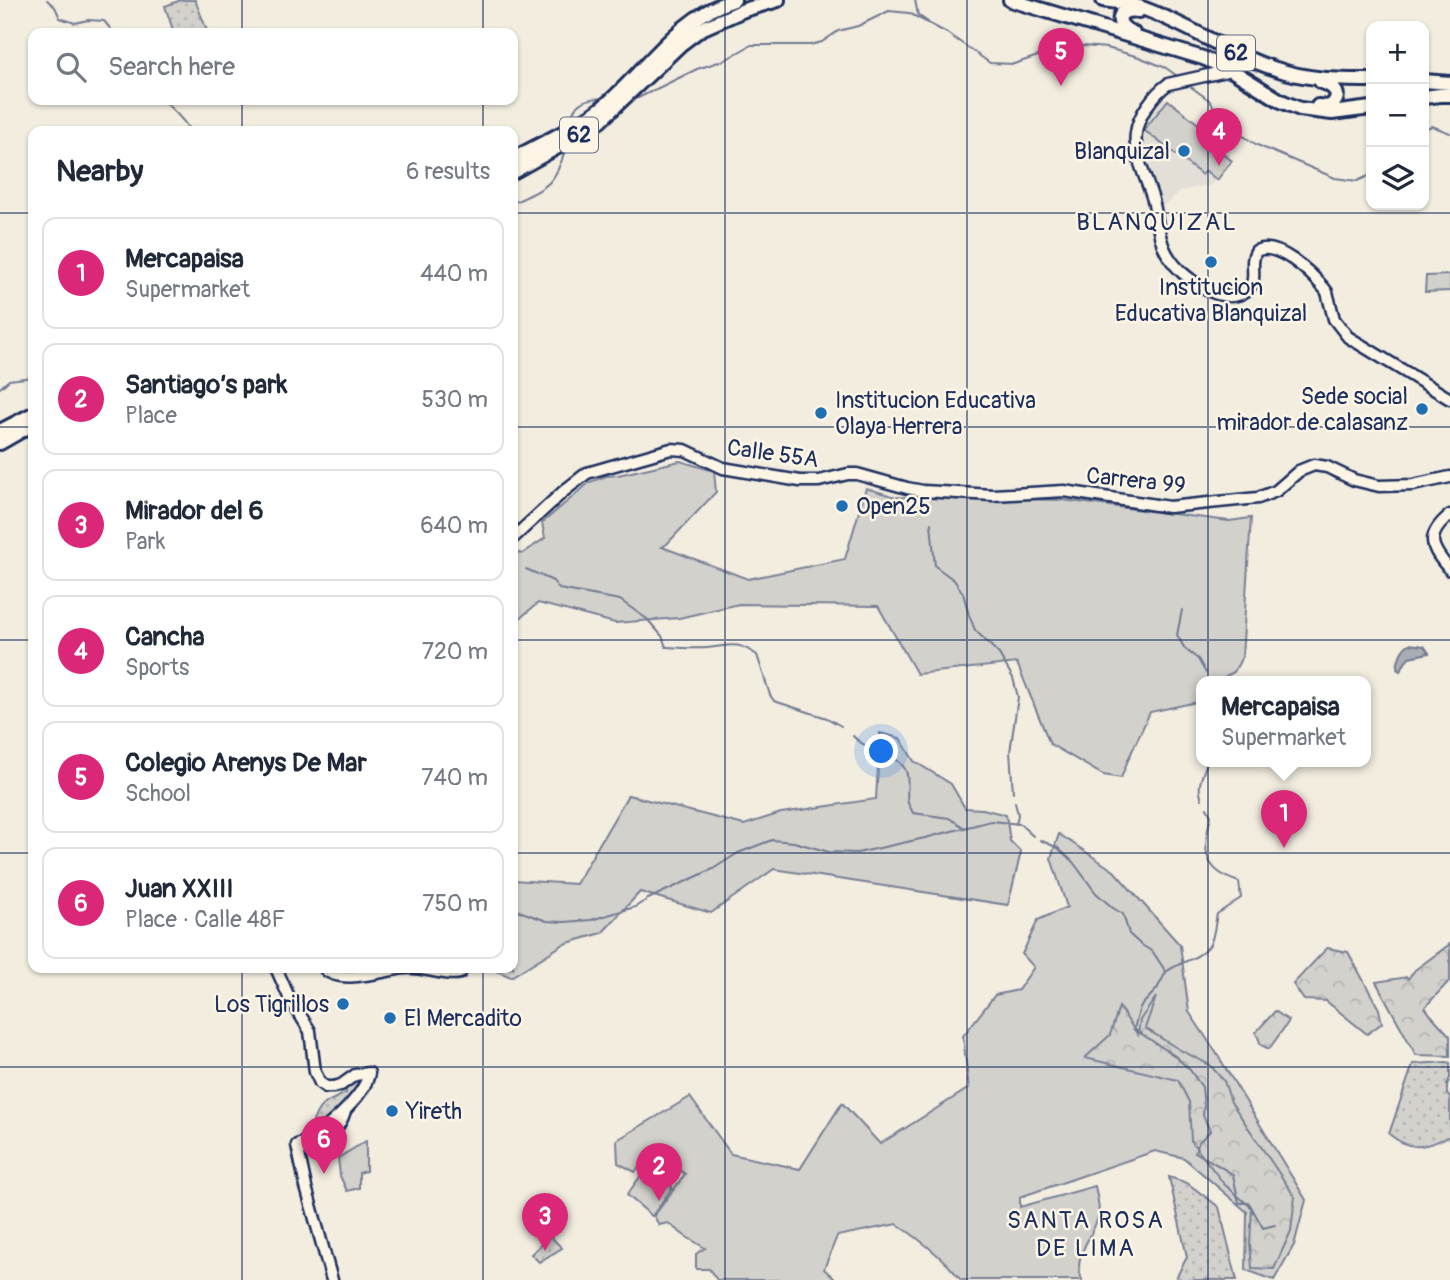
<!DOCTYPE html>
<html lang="en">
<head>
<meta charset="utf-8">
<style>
  :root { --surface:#fff; --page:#f6f6f7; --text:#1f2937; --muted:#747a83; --line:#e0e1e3; --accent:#db2777 }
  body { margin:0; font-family:Pangolin,sans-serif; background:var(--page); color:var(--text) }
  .controls { position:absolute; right:21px; top:21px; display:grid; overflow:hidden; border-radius:14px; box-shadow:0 2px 5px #0004 }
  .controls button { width:63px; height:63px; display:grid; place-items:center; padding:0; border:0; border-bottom:2px solid var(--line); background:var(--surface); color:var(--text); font:35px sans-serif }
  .you { position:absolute; left:882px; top:752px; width:24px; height:24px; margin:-18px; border:5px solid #fff; border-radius:50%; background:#1a73e8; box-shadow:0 0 0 10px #1a73e833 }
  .badge { display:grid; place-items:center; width:46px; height:46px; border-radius:50%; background:var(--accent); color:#fff; font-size:23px; font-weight:700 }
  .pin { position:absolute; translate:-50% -58px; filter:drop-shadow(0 2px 4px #0008) }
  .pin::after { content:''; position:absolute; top:37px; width:24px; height:21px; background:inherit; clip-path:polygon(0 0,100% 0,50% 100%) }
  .popup { position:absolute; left:1196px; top:676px; width:175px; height:91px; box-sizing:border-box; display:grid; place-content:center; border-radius:14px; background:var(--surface); filter:drop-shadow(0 2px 5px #0005); font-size:23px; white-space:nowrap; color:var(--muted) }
  .popup b { font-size:26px; color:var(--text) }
  .popup::after { content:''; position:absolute; left:50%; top:100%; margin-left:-14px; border:14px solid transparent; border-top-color:var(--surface) }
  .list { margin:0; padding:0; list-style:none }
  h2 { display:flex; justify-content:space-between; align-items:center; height:91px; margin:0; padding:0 28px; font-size:30px }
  h2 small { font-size:23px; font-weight:400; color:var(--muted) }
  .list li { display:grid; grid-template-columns:46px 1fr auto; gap:21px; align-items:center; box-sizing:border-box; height:112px; margin:0 14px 14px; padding:0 14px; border:2px solid var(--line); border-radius:14px }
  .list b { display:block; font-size:26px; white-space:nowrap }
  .list p { margin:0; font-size:23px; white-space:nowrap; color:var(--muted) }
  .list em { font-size:23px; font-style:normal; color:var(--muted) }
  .icon { flex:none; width:38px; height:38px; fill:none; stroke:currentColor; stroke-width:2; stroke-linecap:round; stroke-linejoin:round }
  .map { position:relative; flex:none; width:1450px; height:1280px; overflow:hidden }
  .search { position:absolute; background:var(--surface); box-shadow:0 2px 5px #0004; left:28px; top:28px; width:490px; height:77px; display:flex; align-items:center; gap:18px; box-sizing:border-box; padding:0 24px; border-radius:14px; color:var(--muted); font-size:26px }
  .panel { position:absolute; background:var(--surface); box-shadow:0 2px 5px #0004; left:28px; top:126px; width:490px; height:847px; border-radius:14px }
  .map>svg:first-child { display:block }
</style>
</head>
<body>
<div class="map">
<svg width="1450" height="1280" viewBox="0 0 1450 1280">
  <defs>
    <pattern id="forest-crowns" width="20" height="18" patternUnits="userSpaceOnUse" patternTransform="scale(1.75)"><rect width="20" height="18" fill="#d3d1cc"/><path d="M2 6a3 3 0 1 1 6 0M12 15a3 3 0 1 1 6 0" fill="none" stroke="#b5b4b2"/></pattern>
    <pattern id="park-dots" width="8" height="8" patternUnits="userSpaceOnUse" patternTransform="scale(1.75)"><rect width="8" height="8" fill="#d3d1cc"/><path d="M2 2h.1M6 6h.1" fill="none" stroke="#b5b4b2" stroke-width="1.8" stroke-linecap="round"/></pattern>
  </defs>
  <rect width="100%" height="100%" fill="#f3ede0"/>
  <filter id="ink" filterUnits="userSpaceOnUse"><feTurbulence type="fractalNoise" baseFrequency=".0143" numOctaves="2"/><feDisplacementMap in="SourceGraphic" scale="14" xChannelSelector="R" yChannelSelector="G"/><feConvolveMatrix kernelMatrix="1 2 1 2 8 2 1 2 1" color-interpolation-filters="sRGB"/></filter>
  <g filter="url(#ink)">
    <path fill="#e3dfd6" d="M 1164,99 L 1168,100 L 1226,146 L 1232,161 L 1210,186 L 1204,186 L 1181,191 L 1161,208 L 1141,157 L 1140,142 L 1141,132 L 1149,115 L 1159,101 Z"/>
    <g fill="#d3d1cc" stroke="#778095" stroke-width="2">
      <path d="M 1168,100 L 1226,146 L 1221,152 L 1232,161 L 1217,180 L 1206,171 L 1202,175 L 1144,130 Z"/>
      <path d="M 1450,275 L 1450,291 L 1425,292 L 1426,276 Z"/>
      <path d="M 680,461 L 714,471 L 716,492 L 667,544 L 662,547 L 748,579 L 845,559 L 866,488 L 895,497 L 1062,500 L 1229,521 L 1251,518 L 1242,657 L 1234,672 L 1226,676 L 1225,682 L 1202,682 L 1202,701 L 1150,712 L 1128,760 L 1121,778 L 1103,775 L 1050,744 L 1017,663 L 917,674 L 878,606 L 739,604 L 679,618 L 615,623 L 538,603 L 513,624 L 513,551 L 522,554 L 545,538 L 542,523 L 590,482 L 606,476 L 618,475 Z"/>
      <path d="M 880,733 L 900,738 L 914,761 L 951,784 L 965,808 L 983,809 L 1006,815 L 1010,841 L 1021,852 L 1008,905 L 774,869 L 711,913 L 640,892 L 602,933 L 564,944 L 511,977 L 489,968 L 513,968 L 513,880 L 576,884 L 628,795 L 744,825 L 781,813 L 876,799 Z"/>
      <path d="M 1059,834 L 1114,871 L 1180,945 L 1189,1012 L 1217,1054 L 1306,1200 L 1294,1245 L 1274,1280 L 1246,1270 L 1247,1212 L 1184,1158 L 1155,1151 L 1020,1197 L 1020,1207 L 1095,1186 C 1097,1197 1101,1210 1097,1220 C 1090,1241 1072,1257 1082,1280 L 961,1280 C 943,1257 921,1240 897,1224 L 837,1236 L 824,1269 L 836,1280 L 717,1280 L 709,1269 L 696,1269 L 696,1254 L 705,1248 L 685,1236 L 668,1223 L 659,1225 L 654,1216 L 685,1174 L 654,1153 L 635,1172 L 618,1163 L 617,1140 L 690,1097 L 731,1154 L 800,1169 L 842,1103 L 880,1144 L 969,1088 L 963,1036 L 995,995 L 1018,990 L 1034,967 L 1022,954 L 1038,920 L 1067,907 L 1051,858 Z"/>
      <path d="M 366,1141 L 366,1171 L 359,1173 L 359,1188 L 347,1191 L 340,1176 L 338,1158 Z"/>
      <path d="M 654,1157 L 670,1169 L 672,1188 L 652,1216 L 627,1195 Z"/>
    </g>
    <g fill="url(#forest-crowns)" stroke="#778095" stroke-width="2">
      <path d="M 1450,944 L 1450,980 L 1425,1007 L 1430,1014 L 1450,1036 L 1450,1056 L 1416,1055 L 1376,982 L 1407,977 L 1408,979 L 1415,970 Z"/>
      <path d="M 1327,948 L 1348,952 L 1379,1009 L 1382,1023 L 1367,1034 L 1326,1001 L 1304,1000 L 1293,984 Z"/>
      <path d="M 1156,997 L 1145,1028 L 1180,1050 L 1210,1065 L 1224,1081 L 1231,1102 L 1295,1197 L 1291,1231 L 1274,1269 L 1252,1268 L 1250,1243 L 1252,1208 L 1224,1184 L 1191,1141 L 1189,1102 L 1178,1080 L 1085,1058 L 1110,1035 L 1119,1007 L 1138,1035 L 1140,1020 Z"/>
      <path d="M 1275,1011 L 1289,1021 L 1269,1049 L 1261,1045 L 1256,1032 Z"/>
    </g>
    <g fill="url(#park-dots)" stroke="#778095" stroke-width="2">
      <path d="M 181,0 L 195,0 L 208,33 L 174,33 L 165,6 Z"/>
      <path d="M 1447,1062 L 1450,1063 L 1450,1078 L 1447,1085 L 1447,1094 L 1450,1098 L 1450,1136 C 1425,1147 1412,1153 1389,1134 L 1413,1064 Z"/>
      <path d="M 360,1079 L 362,1083 L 331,1121 L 316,1126 L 309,1135 C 317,1105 319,1106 346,1093 L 346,1089 Z"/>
      <path d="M 1169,1177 L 1187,1183 L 1219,1207 L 1237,1280 L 1175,1280 L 1187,1257 Z"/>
      <path d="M 550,1236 L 562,1248 L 539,1262 L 531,1254 Z"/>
    </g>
    <path fill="#a9acb3" stroke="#707a91" stroke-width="2" d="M 1409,644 L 1424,646 L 1429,653 L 1409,657 L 1400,671 L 1397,669 C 1398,659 1401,649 1409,644 Z"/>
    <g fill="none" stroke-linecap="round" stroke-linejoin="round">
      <g stroke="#707a91" stroke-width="2">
        <path d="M 47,0 L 55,7 L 60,18 L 75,23 L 88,20 L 104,21 L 114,33"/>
        <path d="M 915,0 L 918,15 L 928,22"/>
        <path d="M 1187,84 L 1209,100 L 1228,126 L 1257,145 L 1335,178 L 1357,181 L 1371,175"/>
        <path d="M 631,99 L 638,98 L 697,69 L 725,60 L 751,45 L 810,45 L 822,42 L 838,31 L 858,26 L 889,11 L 909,13 L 947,33 L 990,63 L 1014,64 L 1062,48 L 1083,46 L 1107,48 L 1139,57 L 1166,68 L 1180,78"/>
        <path d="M 163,100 C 172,110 184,119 190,131"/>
        <path d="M 571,120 C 574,102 587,97 605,99"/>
        <path d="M 1424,129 L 1432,126 L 1450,133"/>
        <path d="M 513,203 C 545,188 555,186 565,150"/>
        <path d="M 0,388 L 9,380 L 33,377"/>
        <path d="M 931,523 L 935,566 L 954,580 L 963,593 L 969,615 L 975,630 L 999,654 L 1013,678 L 1018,697 L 1010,752 L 1013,792"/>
        <path d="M 526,569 L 553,581 L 559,589 L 620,600 L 647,619 L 662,636 L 666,647 C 680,648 693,649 707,648 C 731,646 735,640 757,655 L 770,695 L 774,701 L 827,718 L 841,726"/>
        <path d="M 1182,610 L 1177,635 L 1185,649 L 1198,659 L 1206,673"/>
        <path d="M 1202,721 L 1195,731 L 1198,745 L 1202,748"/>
        <path d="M 853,736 C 866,752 894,750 905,769 C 911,780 905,791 908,803 C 908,804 913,812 913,813 L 949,818 L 965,828"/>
        <path d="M 1202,799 C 1196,786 1203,775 1207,762"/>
        <path d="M 1015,802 L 1018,815 L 1016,824"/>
        <path d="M 1040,840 L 1058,848 L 1073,862 L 1096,893 L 1113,908 L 1123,914 L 1129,934 L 1140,944 L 1153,952 L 1166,972 L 1157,989 L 1140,1007 L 1134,1029 L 1175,1056 L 1190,1070 L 1202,1087 L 1204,1106 L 1203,1115 L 1210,1131 L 1199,1142 L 1195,1152 C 1208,1160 1221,1166 1233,1175 L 1239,1203 L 1249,1203 L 1263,1228 L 1275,1225"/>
        <path d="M 513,909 L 547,921 L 564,922 L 591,920 L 611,914 L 635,907 L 648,899 L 713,869 L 738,853 L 772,840 L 794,842 L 829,852 L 857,853 L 925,838 L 991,821 L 1020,824 L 1033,836"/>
        <path d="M 1166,972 C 1179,962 1199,959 1209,946 C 1214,939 1215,923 1217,914 L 1241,898 L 1239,882 C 1202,870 1202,850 1211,816 L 1207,808"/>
      </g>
      <g stroke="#1b2f5e" stroke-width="15">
        <g id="secondary">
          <path d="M 1231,70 L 1168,84 C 1154,94 1138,115 1136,133 C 1133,155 1147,179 1153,200 C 1158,219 1158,241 1169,257 C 1181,277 1223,308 1246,291 C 1260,281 1248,264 1256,251 C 1277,240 1311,273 1324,288 L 1327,292 L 1334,319 L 1348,337 L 1450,399"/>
          <path d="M 1450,515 C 1424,536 1431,548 1450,570"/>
          <path d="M 513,538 L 564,491 L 587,473 L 671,449 L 685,450 L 723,468 L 800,481 L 819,481 L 848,474 L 857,474 L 907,488 L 923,491 L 993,495 L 1064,491 L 1169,507 L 1258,498 L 1276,491 L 1299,471 L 1314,465 L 1327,467 L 1354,480 L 1379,486 L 1413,485 L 1450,477"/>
          <path d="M 276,968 L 289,997 L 310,1031 L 315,1072 L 320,1083 L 326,1087 L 333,1087 L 341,1085 L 355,1075 L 369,1073 C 366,1096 318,1139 297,1145 L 306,1187 L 332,1280"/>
          <path d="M 324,968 C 339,986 384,970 405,968 C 422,966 447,977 460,973 L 461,968"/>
          <path d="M 305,1148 C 325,1142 339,1131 345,1111"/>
        </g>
      </g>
      <g stroke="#1b2f5e" stroke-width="18">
        <g id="highway">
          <path d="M 1010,0 L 1203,58 L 1231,70 L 1281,101 L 1300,109 L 1332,113 L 1371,108"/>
          <path d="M 1103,0 C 1115,2 1128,3 1139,7 C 1187,23 1228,54 1276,69 C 1307,80 1339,80 1371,80"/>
          <path d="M 1133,33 C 1113,26 1116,7 1138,11"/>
          <path d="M 1424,81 L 1450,83"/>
          <path d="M 1424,97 L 1440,95 L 1450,95"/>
          <path d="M 1318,106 L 1329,107 C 1344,96 1335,86 1321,82"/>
          <path d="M 513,159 C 545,141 582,126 610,101 C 649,66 680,16 734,0"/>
          <path d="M 513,172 L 574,138 L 600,121 L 681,44 L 701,29 L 744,10 L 778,0"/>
          <path d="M 0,431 L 33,414"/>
          <path d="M 0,443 L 33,424"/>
        </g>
      </g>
      <use href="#secondary" stroke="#fcf5e5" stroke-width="10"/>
      <use href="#highway" stroke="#fcf5e5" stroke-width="12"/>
    </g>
  </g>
  <path fill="none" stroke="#1b2f5e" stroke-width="2" stroke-opacity="0.55" d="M 242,0 L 242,33M 483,0 L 483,33M 725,0 L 725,1280M 967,0 L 967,1280M 1208,0 L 1208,1280M 242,100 L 242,131M 483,100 L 483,131M 0,213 L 33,213M 513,213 L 1450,213M 0,427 L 33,427M 513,427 L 1450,427M 0,640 L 33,640M 513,640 L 1450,640M 0,853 L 33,853M 513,853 L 1450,853M 242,968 L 242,1280M 483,968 L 483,1280M 0,1067 L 1450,1067"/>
  <g fill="#1f6fb2" stroke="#fcf5e5" stroke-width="2.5">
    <circle cx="1184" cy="151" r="7"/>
    <circle cx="1211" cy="262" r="7"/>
    <circle cx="1422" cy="409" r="7"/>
    <circle cx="821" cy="413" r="7"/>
    <circle cx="842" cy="506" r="7"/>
    <circle cx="343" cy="1004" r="7"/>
    <circle cx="390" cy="1018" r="7"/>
    <circle cx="392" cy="1111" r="7"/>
  </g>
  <g text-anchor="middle" stroke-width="5" stroke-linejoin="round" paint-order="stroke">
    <g fill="#fcf5e5" stroke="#5e6a86" stroke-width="2">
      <rect x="1217" y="35.5" width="38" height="35" rx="5"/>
      <rect x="560" y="117.5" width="38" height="35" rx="5"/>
    </g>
    <g font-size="21" font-weight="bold" fill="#1b2f5e">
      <text x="1236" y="60">62</text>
      <text x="579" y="142">62</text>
    </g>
    <g font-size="23" fill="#1b2f5e" stroke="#fcf5e5" text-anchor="start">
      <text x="1170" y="159" text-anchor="end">Blanquizal</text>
      <text x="1211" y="295" text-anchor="middle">Institucion<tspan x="1211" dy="26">Educativa Blanquizal</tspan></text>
      <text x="1408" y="404" text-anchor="end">Sede social<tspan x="1408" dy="26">mirador de calasanz</tspan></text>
      <text x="835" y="408">Institucion Educativa<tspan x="835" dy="26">Olaya Herrera</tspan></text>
      <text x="856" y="514">Open25</text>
      <text x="329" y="1012" text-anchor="end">Los Tigrillos</text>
      <text x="404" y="1026">El Mercadito</text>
      <text x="406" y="1119">Yireth</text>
    </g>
    <g font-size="23" fill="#1b2f5e" stroke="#fcf5e5">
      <text transform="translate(773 453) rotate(8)" y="8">Calle 55A</text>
      <text transform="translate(1136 480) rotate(6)" y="8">Carrera 99</text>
    </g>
    <g font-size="24" letter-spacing="2" fill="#1b2f5e" stroke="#fcf5e5">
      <text x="1157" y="230">BLANQUIZAL</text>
      <text x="1086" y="1228">SANTA ROSA<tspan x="1086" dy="28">DE LIMA</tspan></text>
    </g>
  </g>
</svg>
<div class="controls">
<button>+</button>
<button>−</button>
<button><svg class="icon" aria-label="layers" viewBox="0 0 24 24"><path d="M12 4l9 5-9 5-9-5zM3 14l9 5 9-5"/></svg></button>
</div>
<div class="you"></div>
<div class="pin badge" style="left:1284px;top:848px">1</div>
<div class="popup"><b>Mercapaisa</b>Supermarket</div>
<div class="pin badge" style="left:659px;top:1201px">2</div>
<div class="pin badge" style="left:545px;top:1251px">3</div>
<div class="pin badge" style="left:1219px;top:166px">4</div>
<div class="pin badge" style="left:1061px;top:86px">5</div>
<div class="pin badge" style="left:324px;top:1174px">6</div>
<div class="search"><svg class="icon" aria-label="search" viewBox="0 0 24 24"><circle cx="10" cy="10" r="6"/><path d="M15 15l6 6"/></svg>Search here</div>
<section class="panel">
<h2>Nearby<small>6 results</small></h2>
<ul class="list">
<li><span class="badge">1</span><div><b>Mercapaisa</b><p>Supermarket</p></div><em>440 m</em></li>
<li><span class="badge">2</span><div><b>Santiago’s park</b><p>Place</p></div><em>530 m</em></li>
<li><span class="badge">3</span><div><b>Mirador del 6</b><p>Park</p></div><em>640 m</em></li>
<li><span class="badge">4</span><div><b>Cancha</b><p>Sports</p></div><em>720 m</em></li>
<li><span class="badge">5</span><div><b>Colegio Arenys De Mar</b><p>School</p></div><em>740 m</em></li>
<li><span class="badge">6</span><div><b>Juan XXIII</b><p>Place · Calle 48F</p></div><em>750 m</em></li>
</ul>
</section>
</div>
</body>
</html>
